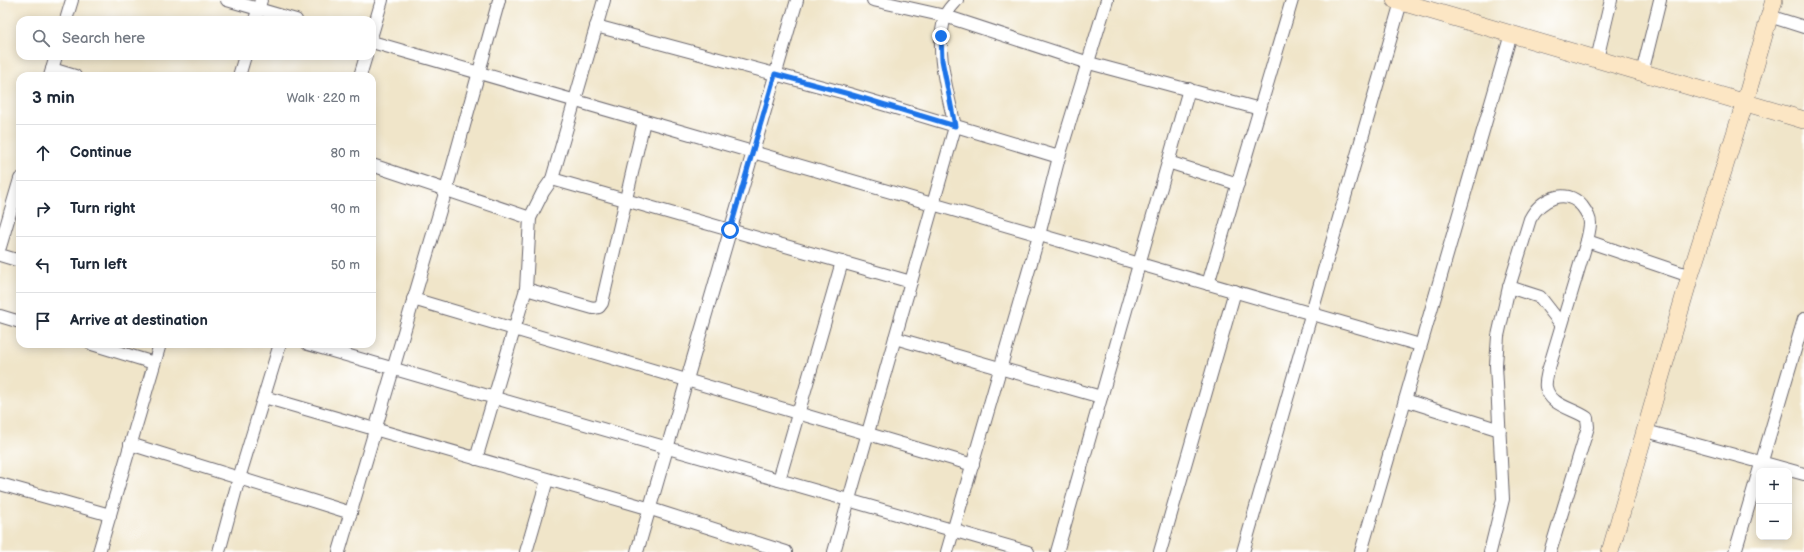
<!DOCTYPE html>
<html lang="en">
<head>
<meta charset="utf-8">
<style>
  :root { --surface:#fff; --page:#f2f2f3; --text:#1f2937; --muted:#747a83; --line:#e0e1e3 }
  body { margin:0; font-family:"Balsamiq Sans",sans-serif; background:var(--page); color:var(--text) }
  .controls { position:absolute; right:12px; bottom:12px; display:grid; overflow:hidden; border-radius:8px; box-shadow:0 2px 10px #0003 }
  .controls button { width:36px; height:36px; display:grid; place-items:center; padding:0; border:0; border-bottom:1px solid var(--line); background:var(--surface); color:var(--text); font:20px sans-serif }
  .stop { position:absolute; width:12px; height:12px; margin:-9px; border:3px solid #1a73e8; border-radius:50%; background:#fff }
  .stop.end { background:#1a73e8; border-color:#fff; box-shadow:0 1px 4px #0008 }
  .list { margin:0; padding:0; list-style:none }
  h2 { display:flex; justify-content:space-between; align-items:center; height:52px; margin:0; padding:0 16px; font-size:17px }
  h2 small { font-size:13px; font-weight:400; color:var(--muted) }
  .list li { display:grid; grid-template-columns:26px 1fr auto; gap:12px; align-items:center; box-sizing:border-box; height:56px; padding:0 16px; border-top:1px solid var(--line) }
  .list b { display:block; font-size:15px; white-space:nowrap }
  .list em { font-size:13px; font-style:normal; color:var(--muted) }
  .icon { flex:none; width:22px; height:22px; fill:none; stroke:currentColor; stroke-width:2; stroke-linecap:round; stroke-linejoin:round }
  .map { position:relative; flex:none; width:1804px; height:552px; overflow:hidden }
  .search { position:absolute; background:var(--surface); box-shadow:0 2px 10px #0003; left:16px; top:16px; width:360px; height:44px; display:flex; align-items:center; gap:10px; box-sizing:border-box; padding:0 14px; border-radius:12px; color:var(--muted); font-size:15px }
  .panel { position:absolute; background:var(--surface); box-shadow:0 2px 10px #0003; left:16px; top:72px; width:360px; height:276px; border-radius:12px }
  .map>svg:first-child { display:block }
</style>
</head>
<body>
<div class="map">
<svg width="1804" height="552" viewBox="0 0 1804 552">
  <rect width="100%" height="100%" fill="#fff"/>
  <filter id="ink" filterUnits="userSpaceOnUse"><feTurbulence type="fractalNoise" baseFrequency=".025" numOctaves="2"/><feDisplacementMap in="SourceGraphic" scale="8" xChannelSelector="R" yChannelSelector="G"/><feConvolveMatrix kernelMatrix="1 2 1 2 8 2 1 2 1" color-interpolation-filters="sRGB"/></filter>
  <filter id="wash" filterUnits="userSpaceOnUse"><feTurbulence type="fractalNoise" baseFrequency=".012" numOctaves="4" result="noise"/><feDisplacementMap in="SourceGraphic" scale="16" xChannelSelector="R" yChannelSelector="G"/><feGaussianBlur stdDeviation="0.9" result="paint"/><feColorMatrix in="noise" values="0 0 0 0 0 0 0 0 0 0 0 0 0 0 0 0 0 1.4 0 .05"/><feComposite in="paint" operator="in"/></filter>
  <g filter="url(#wash)">
    <rect width="100%" height="100%" fill="#f0e5c9"/>
  </g>
  <g filter="url(#ink)">
    <g fill="none" stroke-linecap="round" stroke-linejoin="round">
      <g stroke="#6a666d" stroke-width="14">
        <g id="street">
          <path d="M 227,0 L 296,20"/>
          <path d="M 873,0 L 945,16 L 1089,63 L 1260,109"/>
          <path d="M 1769,16 L 1804,27"/>
          <path d="M 66,20 L 72,0"/>
          <path d="M 255,20 L 261,0"/>
          <path d="M 596,26 L 849,94 L 1059,157"/>
          <path d="M 372,34 L 382,0"/>
          <path d="M 372,42 L 1420,345"/>
          <path d="M 1597,59 L 1611,0"/>
          <path d="M 52,69 L 75,76"/>
          <path d="M 1642,73 L 1660,0"/>
          <path d="M 50,76 L 56,56"/>
          <path d="M 239,76 L 245,56"/>
          <path d="M 360,76 L 366,56"/>
          <path d="M 1168,162 L 1238,184"/>
          <path d="M 372,165 L 530,218"/>
          <path d="M 552,179 L 911,282"/>
          <path d="M 1587,241 L 1690,276"/>
          <path d="M 0,247 L 20,179"/>
          <path d="M 0,255 L 20,261"/>
          <path d="M 1208,284 L 1292,0"/>
          <path d="M 1509,287 L 1540,297 L 1561,324"/>
          <path d="M 526,289 L 593,308 L 599,307 L 602,303 L 644,121"/>
          <path d="M 413,299 L 973,465"/>
          <path d="M 0,316 L 20,322"/>
          <path d="M 895,338 L 1101,397"/>
          <path d="M 92,344 L 154,363"/>
          <path d="M 308,344 L 1028,552"/>
          <path d="M 264,397 L 651,509 L 786,552"/>
          <path d="M 1405,400 L 1500,430"/>
          <path d="M 1646,431 L 1804,474"/>
          <path d="M 130,444 L 351,513"/>
          <path d="M 476,459 L 526,289 L 530,218 L 543,192 L 552,179 L 604,0"/>
          <path d="M 779,480 L 842,262"/>
          <path d="M 0,484 L 110,515"/>
          <path d="M 99,552 L 160,344"/>
          <path d="M 219,552 L 239,478 L 280,344"/>
          <path d="M 339,552 L 446,190 L 499,0"/>
          <path d="M 526,552 L 547,480"/>
          <path d="M 637,552 L 797,0"/>
          <path d="M 834,552 L 955,127 C 948,92 934,52 945,17 C 946,11 953,5 957,0"/>
          <path d="M 947,552 L 1039,235 L 1059,157 L 1107,0"/>
          <path d="M 1057,552 L 1189,89"/>
          <path d="M 1160,552 L 1235,291"/>
          <path d="M 1243,552 L 1401,2"/>
          <path d="M 1361,552 L 1511,34"/>
          <path d="M 1490,552 L 1503,499 L 1496,365 L 1498,336 L 1509,287 L 1530,219 C 1540,200 1565,186 1582,206 C 1585,210 1590,218 1590,223 C 1590,229 1588,236 1587,241 L 1548,371 C 1547,376 1545,382 1546,387 C 1550,406 1573,408 1587,418 L 1588,427 L 1550,552"/>
          <path d="M 1735,552 L 1804,319"/>
        </g>
      </g>
      <g stroke="#6a666d" stroke-width="18">
        <g id="secondary">
          <path d="M 1395,0 L 1804,120"/>
          <path d="M 1610,552 L 1690,276 L 1745,102 L 1774,0"/>
        </g>
      </g>
      <use href="#street" stroke="#fff" stroke-width="12"/>
      <use href="#secondary" stroke="#fce6c4" stroke-width="17"/>
    </g>
  </g>
  <g fill="none" stroke-linecap="round" stroke-linejoin="round" filter="url(#ink)">
    <path stroke="#1a73e8" stroke-width="5" d="M 730,230 L 775,74 L 849,94 L 955,126 L 942,60 L 941,36"/>
  </g>
</svg>
<div class="controls">
<button>+</button>
<button>−</button>
</div>
<div class="stop" style="left:730px;top:230px"></div>
<div class="stop end" style="left:941px;top:36px"></div>
<div class="search"><svg class="icon" aria-label="search" viewBox="0 0 24 24"><circle cx="10" cy="10" r="6"/><path d="M15 15l6 6"/></svg>Search here</div>
<section class="panel">
<h2>3 min<small>Walk · 220 m</small></h2>
<ul class="list">
<li><svg class="icon" aria-label="ahead" viewBox="0 0 24 24"><path d="M12 20V5M6 11l6-6 6 6"/></svg><div><b>Continue</b></div><em>80 m</em></li>
<li><svg class="icon" aria-label="right" viewBox="0 0 24 24"><path d="M7 20v-9h11M14 6l5 5-5 5"/></svg><div><b>Turn right</b></div><em>90 m</em></li>
<li><svg class="icon" aria-label="left" viewBox="0 0 24 24"><path d="M17 20v-9H6M10 6l-5 5 5 5"/></svg><div><b>Turn left</b></div><em>50 m</em></li>
<li><svg class="icon" aria-label="arrive" viewBox="0 0 24 24"><path d="M6 21V4h12l-3 4 3 4H6"/></svg><div><b>Arrive at destination</b></div></li>
</ul>
</section>
</div>
</body>
</html>
